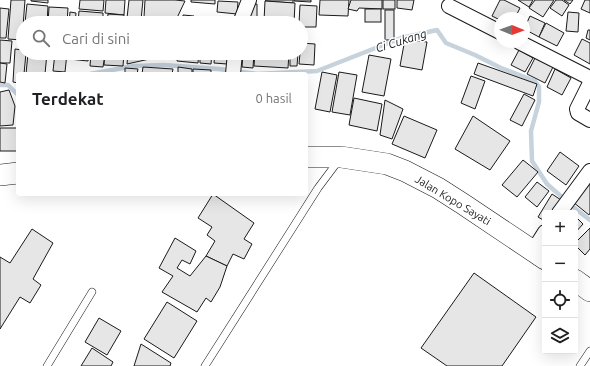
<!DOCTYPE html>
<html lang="id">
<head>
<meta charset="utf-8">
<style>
  :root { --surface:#fff; --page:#f6f6f6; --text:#202124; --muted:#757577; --line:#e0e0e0 }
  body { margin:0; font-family:Ubuntu,sans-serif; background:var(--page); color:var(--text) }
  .controls { position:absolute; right:12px; bottom:12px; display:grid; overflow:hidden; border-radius:4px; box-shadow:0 4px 16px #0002 }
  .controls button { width:36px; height:36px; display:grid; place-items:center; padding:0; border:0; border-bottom:1px solid var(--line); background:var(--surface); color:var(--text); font:20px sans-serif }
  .compass { position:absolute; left:494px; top:12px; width:36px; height:36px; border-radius:50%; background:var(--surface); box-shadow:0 4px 16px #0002; rotate:91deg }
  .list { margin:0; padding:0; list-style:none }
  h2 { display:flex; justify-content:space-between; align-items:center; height:52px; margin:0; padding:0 16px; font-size:17px }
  h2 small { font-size:13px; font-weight:400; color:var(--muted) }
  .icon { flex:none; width:22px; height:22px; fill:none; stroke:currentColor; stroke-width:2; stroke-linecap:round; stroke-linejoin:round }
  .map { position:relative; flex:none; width:590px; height:366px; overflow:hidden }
  .search { position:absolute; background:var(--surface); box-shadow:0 4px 16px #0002; left:16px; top:16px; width:292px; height:44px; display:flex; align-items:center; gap:10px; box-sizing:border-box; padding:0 14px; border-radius:22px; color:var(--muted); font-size:15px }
  .panel { position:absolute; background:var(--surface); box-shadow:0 4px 16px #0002; left:16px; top:72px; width:292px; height:124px; border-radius:4px }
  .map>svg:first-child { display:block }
</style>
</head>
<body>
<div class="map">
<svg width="590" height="366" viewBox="0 0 590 366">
  <rect width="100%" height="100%" fill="#fff"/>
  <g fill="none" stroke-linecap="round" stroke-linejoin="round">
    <g stroke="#c6d2dc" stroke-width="4.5">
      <path d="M 90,74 L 134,66 L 164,65 L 219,69 L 257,74 L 317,71 L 401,38 L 437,30 L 446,43 L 475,55 L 501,68 L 535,81 L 539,87 L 539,102 L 531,131 L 532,161 L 547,184 L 572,206 L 590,220"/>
      <path d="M 0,85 L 8,85 L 18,95"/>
    </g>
  </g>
  <g fill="#e6e6e6" stroke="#1a1a1a">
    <path d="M 11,0 L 25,0 L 22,40 L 8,39 Z"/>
    <path d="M 31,0 L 48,0 L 48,3 L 31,1 Z"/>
    <path d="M 80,0 L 104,0 L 103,11 L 79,9 Z"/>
    <path d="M 106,0 L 125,0 L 124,15 L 105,13 Z"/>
    <path d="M 129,0 L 143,0 L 141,20 L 127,18 Z"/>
    <path d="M 145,0 L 175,0 L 185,1 L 176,20 L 172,20 L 144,17 Z"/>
    <path d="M 191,0 L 215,0 L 215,4 L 191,2 Z"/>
    <path d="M 266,0 L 293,0 L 293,3 L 265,1 Z"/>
    <path d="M 294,0 L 311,0 L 311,2 L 294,1 Z"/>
    <path d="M 320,0 L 349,0 L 348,16 L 319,15 Z"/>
    <path d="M 351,0 L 382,0 L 382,9 L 359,8 L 357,11 L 348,9 Z"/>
    <rect x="383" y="0" width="12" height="9"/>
    <path d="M 397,0 L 414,0 L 412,10 L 397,8 Z"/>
    <path d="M 500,0 L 504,0 L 520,8 L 515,18 L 500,18 L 500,20 L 492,16 Z"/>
    <path d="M 518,0 L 533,0 L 529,7 Z"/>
    <path d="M 535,0 L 554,0 L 543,17 L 529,8 Z"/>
    <path d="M 556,0 L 562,0 L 569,5 L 562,16 L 550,8 Z"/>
    <path d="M 564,0 L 573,0 L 570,4 Z"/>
    <path d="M 585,0 L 590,0 L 590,13 L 581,9 Z"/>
    <path d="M 218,1 L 238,2 L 237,14 L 217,12 Z"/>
    <path d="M 265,1 L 295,3 L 294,23 L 264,21 Z"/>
    <path d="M 27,4 L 48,6 L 47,23 L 25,23 Z"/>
    <path d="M 250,4 L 257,4 L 257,18 L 247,18 Z"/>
    <path d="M 300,5 L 317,6 L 316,27 L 301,27 L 301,23 L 299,23 Z"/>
    <path d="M 49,7 L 68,8 L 67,23 L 48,23 Z"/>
    <path d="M 0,8 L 9,9 L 6,38 L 0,38 Z"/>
    <rect x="365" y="9" width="16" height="13"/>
    <rect x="385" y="10" width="9" height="30"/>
    <path d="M 79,11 L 103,13 L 103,23 L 78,23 Z"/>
    <path d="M 70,12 L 76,13 L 75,23 L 69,23 Z"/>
    <path d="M 568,12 L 579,13 L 578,32 L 566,31 Z"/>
    <path d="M 108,14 L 124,15 L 124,23 L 107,23 Z"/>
    <path d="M 183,15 L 194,16 L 194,23 L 183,23 Z"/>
    <path d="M 530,16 L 545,23 L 539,37 L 524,29 Z"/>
    <path d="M 195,18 L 222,20 L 221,23 L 194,23 Z"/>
    <path d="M 546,23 L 564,33 L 557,46 L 539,37 Z"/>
    <path d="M 588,30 L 590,30 L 590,40 L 586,38 Z"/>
    <path d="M 405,39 L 427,42 L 422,70 L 400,66 Z"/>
    <path d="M 582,39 L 590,43 L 590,64 L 574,55 Z"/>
    <path d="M 0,40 L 12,41 L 10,63 L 0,63 Z"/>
    <path d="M 301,43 L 315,44 L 314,65 L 299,64 L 300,53 L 301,53 Z"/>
    <path d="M 15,49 L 23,50 L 23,53 L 26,53 L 24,74 L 18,74 L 18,83 L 13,82 Z"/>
    <path d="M 519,50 L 533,58 L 525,72 L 511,65 Z"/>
    <path d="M 28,53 L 47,53 L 45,74 L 26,74 Z"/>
    <path d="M 55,53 L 67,53 L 65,72 L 53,71 Z"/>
    <path d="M 70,53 L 89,53 L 88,61 L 69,59 Z"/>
    <path d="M 91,53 L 105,55 L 103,67 L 90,66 Z"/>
    <path d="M 105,53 L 124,53 L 123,66 L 104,65 Z"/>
    <path d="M 128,53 L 172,53 L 172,54 L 127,64 Z"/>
    <path d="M 178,53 L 199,53 L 198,63 L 177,61 Z"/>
    <path d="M 200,53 L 212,53 L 211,64 L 200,63 Z"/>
    <path d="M 215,53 L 228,53 L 227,64 L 214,63 Z"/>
    <path d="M 243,53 L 254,53 L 253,68 L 242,67 Z"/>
    <path d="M 255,53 L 289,53 L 288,68 L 254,66 Z"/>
    <path d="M 290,53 L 298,53 L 297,66 L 290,66 Z"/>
    <path d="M 369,55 L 391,59 L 384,96 L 362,92 Z"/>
    <path d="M 536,56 L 554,65 L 545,83 L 527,74 Z"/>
    <path d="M 0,63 L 7,64 L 5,83 L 0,82 Z"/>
    <path d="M 478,63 L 537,84 L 533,96 L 474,74 Z"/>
    <path d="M 143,67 L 173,69 L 172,74 L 142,74 Z"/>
    <path d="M 178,67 L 192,69 L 192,74 L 178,74 Z"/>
    <path d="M 125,68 L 138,69 L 137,74 L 125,74 Z"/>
    <path d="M 193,69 L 211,70 L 211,74 L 193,74 Z"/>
    <path d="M 555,69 L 571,78 L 562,95 L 547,87 Z"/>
    <path d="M 322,72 L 337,75 L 330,112 L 315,109 Z"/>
    <path d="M 339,72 L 357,75 L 350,115 L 332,112 Z"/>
    <path d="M 471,76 L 485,81 L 475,109 L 461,103 Z"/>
    <path d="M 9,90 L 15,106 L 13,125 L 0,126 L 0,92 Z"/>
    <path d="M 524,94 L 535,100 L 522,126 L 510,120 Z"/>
    <path d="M 354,98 L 382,104 L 377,131 L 349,125 Z"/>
    <path d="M 385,100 L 403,109 L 392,139 L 380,135 Z"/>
    <path d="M 404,116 L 437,130 L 425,158 L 392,144 Z"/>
    <path d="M 473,116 L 510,141 L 490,170 L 455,149 Z"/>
    <rect x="0" y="128" width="18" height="23"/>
    <path d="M 560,152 L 579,166 L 566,185 L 547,171 Z"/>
    <path d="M 523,160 L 538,172 L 517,197 L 502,185 Z"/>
    <path d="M 537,182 L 549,191 L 537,207 L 525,197 Z"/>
    <path d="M 589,183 L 590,184 L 590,213 L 589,215 L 573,202 Z"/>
    <path d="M 213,194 L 254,223 L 244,239 L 252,244 L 244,259 L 233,254 L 227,266 L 206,256 L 215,241 L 207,235 L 212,227 L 198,218 Z"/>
    <path d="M 552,194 L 561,200 L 552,213 L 545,213 L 545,221 L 538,217 Z"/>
    <path d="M 575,216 L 583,224 L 575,233 Z"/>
    <path d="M 590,228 L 590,249 L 585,255 L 575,245 L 575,243 Z"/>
    <path d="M 32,229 L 53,243 L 33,279 L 41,285 L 30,303 L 20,297 L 0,329 L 0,257 L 10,263 Z"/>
    <path d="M 175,238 L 196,251 L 190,264 L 182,260 L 177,268 L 190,276 L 206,256 L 227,266 L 220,287 L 211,302 L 206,298 L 197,312 L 162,292 L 173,276 L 159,268 Z"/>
    <path d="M 474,273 L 536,317 L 502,366 L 447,366 L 421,348 Z"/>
    <path d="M 167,302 L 197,321 L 174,358 L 144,339 Z"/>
    <path d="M 99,318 L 121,331 L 107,355 L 85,342 Z"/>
    <path d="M 141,344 L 171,363 L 170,366 L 134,366 Z"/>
    <path d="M 92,348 L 113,362 L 111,366 L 81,366 Z"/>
  </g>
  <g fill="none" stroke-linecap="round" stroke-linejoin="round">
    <g stroke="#1a1a1a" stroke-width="8">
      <g id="service">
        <path d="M 47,366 L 92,292"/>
        <path d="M 205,366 L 318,188 L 339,160"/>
        <path d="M 580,366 L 590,351"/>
      </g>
    </g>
    <g stroke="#1a1a1a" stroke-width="16">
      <g id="minor">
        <path d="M 449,6 L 500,32"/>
        <path d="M 240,23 L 249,0"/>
        <path d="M 519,42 L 590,78"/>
        <path d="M 233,74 L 235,53"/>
        <path d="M 590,83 L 577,109 L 578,113 L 590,120"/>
        <path d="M 559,213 L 590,171"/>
        <path d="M 533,251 L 545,232"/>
      </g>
    </g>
    <g stroke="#1a1a1a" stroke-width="22">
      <g id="primary">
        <path d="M 306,157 L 341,157 L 387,164 L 405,171 L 438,188 L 463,204 L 545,259"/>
        <path d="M 0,175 L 18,173"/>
        <path d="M 575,280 L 590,291"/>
      </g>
    </g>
    <use href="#service" stroke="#fff" stroke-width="7"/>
    <use href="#minor" stroke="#fff" stroke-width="14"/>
    <use href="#primary" stroke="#fff" stroke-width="21"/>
  </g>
  <g text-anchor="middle" stroke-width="3" stroke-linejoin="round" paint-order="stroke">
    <g font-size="11" fill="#1a1a1a" stroke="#fff">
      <text transform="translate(453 200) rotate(31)" y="4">Jalan Kopo Sayati</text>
    </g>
    <g font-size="12" font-style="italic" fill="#1a1a1a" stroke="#fff">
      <text transform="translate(401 41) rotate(-17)" y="4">Ci Cukang</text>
    </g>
  </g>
</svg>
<div class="controls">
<button>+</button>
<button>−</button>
<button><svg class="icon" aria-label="locate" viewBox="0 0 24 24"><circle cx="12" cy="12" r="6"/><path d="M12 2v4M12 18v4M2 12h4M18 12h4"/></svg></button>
<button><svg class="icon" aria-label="layers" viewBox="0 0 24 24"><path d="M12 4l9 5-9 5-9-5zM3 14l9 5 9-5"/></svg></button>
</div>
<svg class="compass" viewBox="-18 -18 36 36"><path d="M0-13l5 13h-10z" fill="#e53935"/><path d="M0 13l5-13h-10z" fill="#757577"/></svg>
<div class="search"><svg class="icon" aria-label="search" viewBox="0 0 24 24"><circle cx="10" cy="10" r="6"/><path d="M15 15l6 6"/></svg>Cari di sini</div>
<section class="panel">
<h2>Terdekat<small>0 hasil</small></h2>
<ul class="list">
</ul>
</section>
</div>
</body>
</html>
